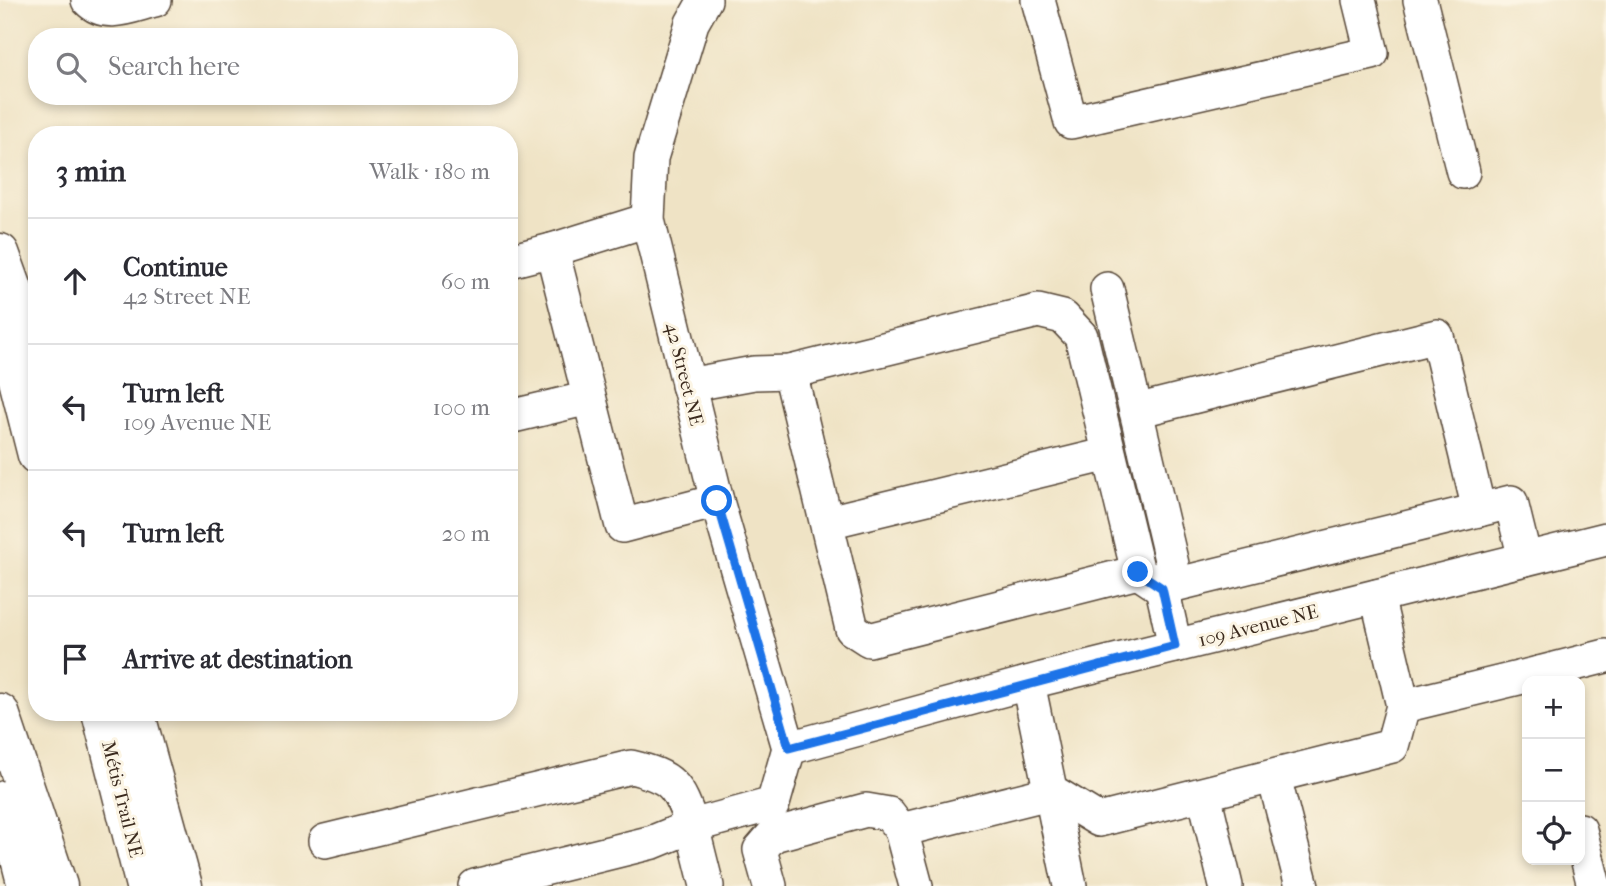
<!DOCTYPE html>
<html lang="en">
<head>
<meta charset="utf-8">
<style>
  :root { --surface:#fff; --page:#f2f2f3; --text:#2b2b33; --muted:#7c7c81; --line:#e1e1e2 }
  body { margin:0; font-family:"IM FELL French Canon",serif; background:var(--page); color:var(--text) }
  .controls { position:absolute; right:21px; bottom:21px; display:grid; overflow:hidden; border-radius:14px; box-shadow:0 4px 10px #0003 }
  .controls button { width:63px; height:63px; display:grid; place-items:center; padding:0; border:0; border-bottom:2px solid var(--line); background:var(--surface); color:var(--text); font:35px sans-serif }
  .stop { position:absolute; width:21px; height:21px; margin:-16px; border:5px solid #1a73e8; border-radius:50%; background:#fff }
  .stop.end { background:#1a73e8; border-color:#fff; box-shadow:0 2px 7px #0008 }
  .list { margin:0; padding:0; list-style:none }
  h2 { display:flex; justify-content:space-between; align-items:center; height:91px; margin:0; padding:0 28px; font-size:30px }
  h2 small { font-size:23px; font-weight:400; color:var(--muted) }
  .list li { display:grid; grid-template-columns:46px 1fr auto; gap:21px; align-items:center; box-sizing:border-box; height:126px; padding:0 28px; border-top:2px solid var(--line) }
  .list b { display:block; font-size:26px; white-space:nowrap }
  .list p { margin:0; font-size:23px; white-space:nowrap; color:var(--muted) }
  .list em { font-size:23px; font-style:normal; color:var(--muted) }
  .icon { flex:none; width:38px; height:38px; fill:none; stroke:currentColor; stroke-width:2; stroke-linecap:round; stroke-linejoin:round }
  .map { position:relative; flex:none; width:1606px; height:886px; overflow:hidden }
  .search { position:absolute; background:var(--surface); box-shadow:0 4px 10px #0003; left:28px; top:28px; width:490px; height:77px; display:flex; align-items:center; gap:18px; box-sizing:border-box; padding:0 24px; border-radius:28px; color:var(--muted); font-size:26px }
  .panel { position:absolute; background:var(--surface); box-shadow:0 4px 10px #0003; left:28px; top:126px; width:490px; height:595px; border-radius:28px }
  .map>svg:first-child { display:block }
</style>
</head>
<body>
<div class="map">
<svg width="1606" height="886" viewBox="0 0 1606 886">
  <rect width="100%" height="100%" fill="#fcf5e5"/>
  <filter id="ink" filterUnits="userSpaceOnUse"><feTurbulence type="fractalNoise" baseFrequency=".0143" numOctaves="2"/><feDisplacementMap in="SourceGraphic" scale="14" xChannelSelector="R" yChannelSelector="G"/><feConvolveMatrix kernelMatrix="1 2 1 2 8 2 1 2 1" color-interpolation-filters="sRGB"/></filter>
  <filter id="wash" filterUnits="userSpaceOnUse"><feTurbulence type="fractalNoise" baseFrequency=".00686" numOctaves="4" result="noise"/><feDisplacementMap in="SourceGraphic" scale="28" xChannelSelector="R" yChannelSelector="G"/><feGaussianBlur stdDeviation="1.57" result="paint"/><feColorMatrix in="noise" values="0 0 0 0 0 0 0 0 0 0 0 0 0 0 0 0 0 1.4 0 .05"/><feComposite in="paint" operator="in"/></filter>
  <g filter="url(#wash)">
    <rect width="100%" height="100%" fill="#efe3c5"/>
  </g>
  <g filter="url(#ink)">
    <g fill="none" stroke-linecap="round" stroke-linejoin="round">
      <g stroke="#564637" stroke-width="36">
        <g id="minor">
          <path d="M 88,0 C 106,19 133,5 155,0"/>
          <path d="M 705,0 L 692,23 L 651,158 L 648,220 L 717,501 L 789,748"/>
          <path d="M 1038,0 L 1071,122 L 1372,53 L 1359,0"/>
          <path d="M 1420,0 L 1463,172"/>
          <path d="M 552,250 L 648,220"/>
          <path d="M 509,261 L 552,250 L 622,526 L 717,501"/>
          <path d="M 1107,289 L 1136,411 L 1437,336 L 1479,510"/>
          <path d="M 790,372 L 852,629 L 869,640 L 1138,572"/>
          <path d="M 688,385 L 754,373 L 790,372 L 1038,311 L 1063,317 L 1081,336 L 1138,572 L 1162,588 L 1175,646"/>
          <path d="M 1136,411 L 1172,564 L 1162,588"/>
          <path d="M 509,417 L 589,398"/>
          <path d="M 828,522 L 1109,454"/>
          <path d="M 1162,588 L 1511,502 L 1525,559"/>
          <path d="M 1539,673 L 1606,656"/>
          <path d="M 1028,683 L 1070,886"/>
          <path d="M 1403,706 L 1539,673 L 1541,681"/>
          <path d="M 789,748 L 1042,679 L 1606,539"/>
          <path d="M 1274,777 L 1302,886"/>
          <path d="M 1204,794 L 1226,886"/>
          <path d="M 1580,830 L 1594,886"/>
          <path d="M 325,841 L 631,767 C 673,777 678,785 692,826 L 773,804 L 789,748"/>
          <path d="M 475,886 L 653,842 L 692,826 L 707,886"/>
          <path d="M 770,886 L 760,850 L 773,835 L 866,810 L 889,814 L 901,830"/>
          <path d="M 916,886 L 901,830 L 1053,792 L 1099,820 L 1392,746 L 1403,706 L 1377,596"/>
        </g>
      </g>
      <g stroke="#564637" stroke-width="41">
        <g id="major">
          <path d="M 0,253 L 29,333"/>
          <path d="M 0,309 L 37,455"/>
          <path d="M 101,712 L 145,886"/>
          <path d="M 135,712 L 183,886"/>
          <path d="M 0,713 L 58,886"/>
          <path d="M 5,800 L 27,886"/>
        </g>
      </g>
      <use href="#minor" stroke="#fff" stroke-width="33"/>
      <use href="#major" stroke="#fff" stroke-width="38"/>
    </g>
  </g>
  <g fill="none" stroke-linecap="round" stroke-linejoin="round" filter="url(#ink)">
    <path stroke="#1a73e8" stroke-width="9" d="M 717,501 L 789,748 L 1175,646 L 1162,588 L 1138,572"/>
  </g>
  <g text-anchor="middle" stroke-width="6" stroke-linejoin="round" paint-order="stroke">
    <g font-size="19" fill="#3b2a1e" stroke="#fcf5e5">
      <text transform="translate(685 374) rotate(76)" y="7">42 Street NE</text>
      <text transform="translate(1258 625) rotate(-14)" y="7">109 Avenue NE</text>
      <text transform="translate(123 799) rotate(76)" y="7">Métis Trail NE</text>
    </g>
  </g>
</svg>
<div class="controls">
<button>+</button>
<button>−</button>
<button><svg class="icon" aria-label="locate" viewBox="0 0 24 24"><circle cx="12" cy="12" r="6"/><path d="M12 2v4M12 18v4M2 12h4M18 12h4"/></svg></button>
</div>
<div class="stop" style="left:717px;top:501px"></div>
<div class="stop end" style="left:1138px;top:572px"></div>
<div class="search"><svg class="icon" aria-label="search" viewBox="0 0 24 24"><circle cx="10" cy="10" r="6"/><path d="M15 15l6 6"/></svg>Search here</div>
<section class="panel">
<h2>3 min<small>Walk · 180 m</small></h2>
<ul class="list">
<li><svg class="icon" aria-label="ahead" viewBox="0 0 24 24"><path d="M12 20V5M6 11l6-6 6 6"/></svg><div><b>Continue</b><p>42 Street NE</p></div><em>60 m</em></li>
<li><svg class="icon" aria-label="left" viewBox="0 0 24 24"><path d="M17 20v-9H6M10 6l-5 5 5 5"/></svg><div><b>Turn left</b><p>109 Avenue NE</p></div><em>100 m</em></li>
<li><svg class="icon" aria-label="left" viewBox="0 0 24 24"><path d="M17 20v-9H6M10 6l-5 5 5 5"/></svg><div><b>Turn left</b></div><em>20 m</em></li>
<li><svg class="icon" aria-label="arrive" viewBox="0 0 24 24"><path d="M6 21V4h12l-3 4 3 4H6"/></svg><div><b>Arrive at destination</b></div></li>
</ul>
</section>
</div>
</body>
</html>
